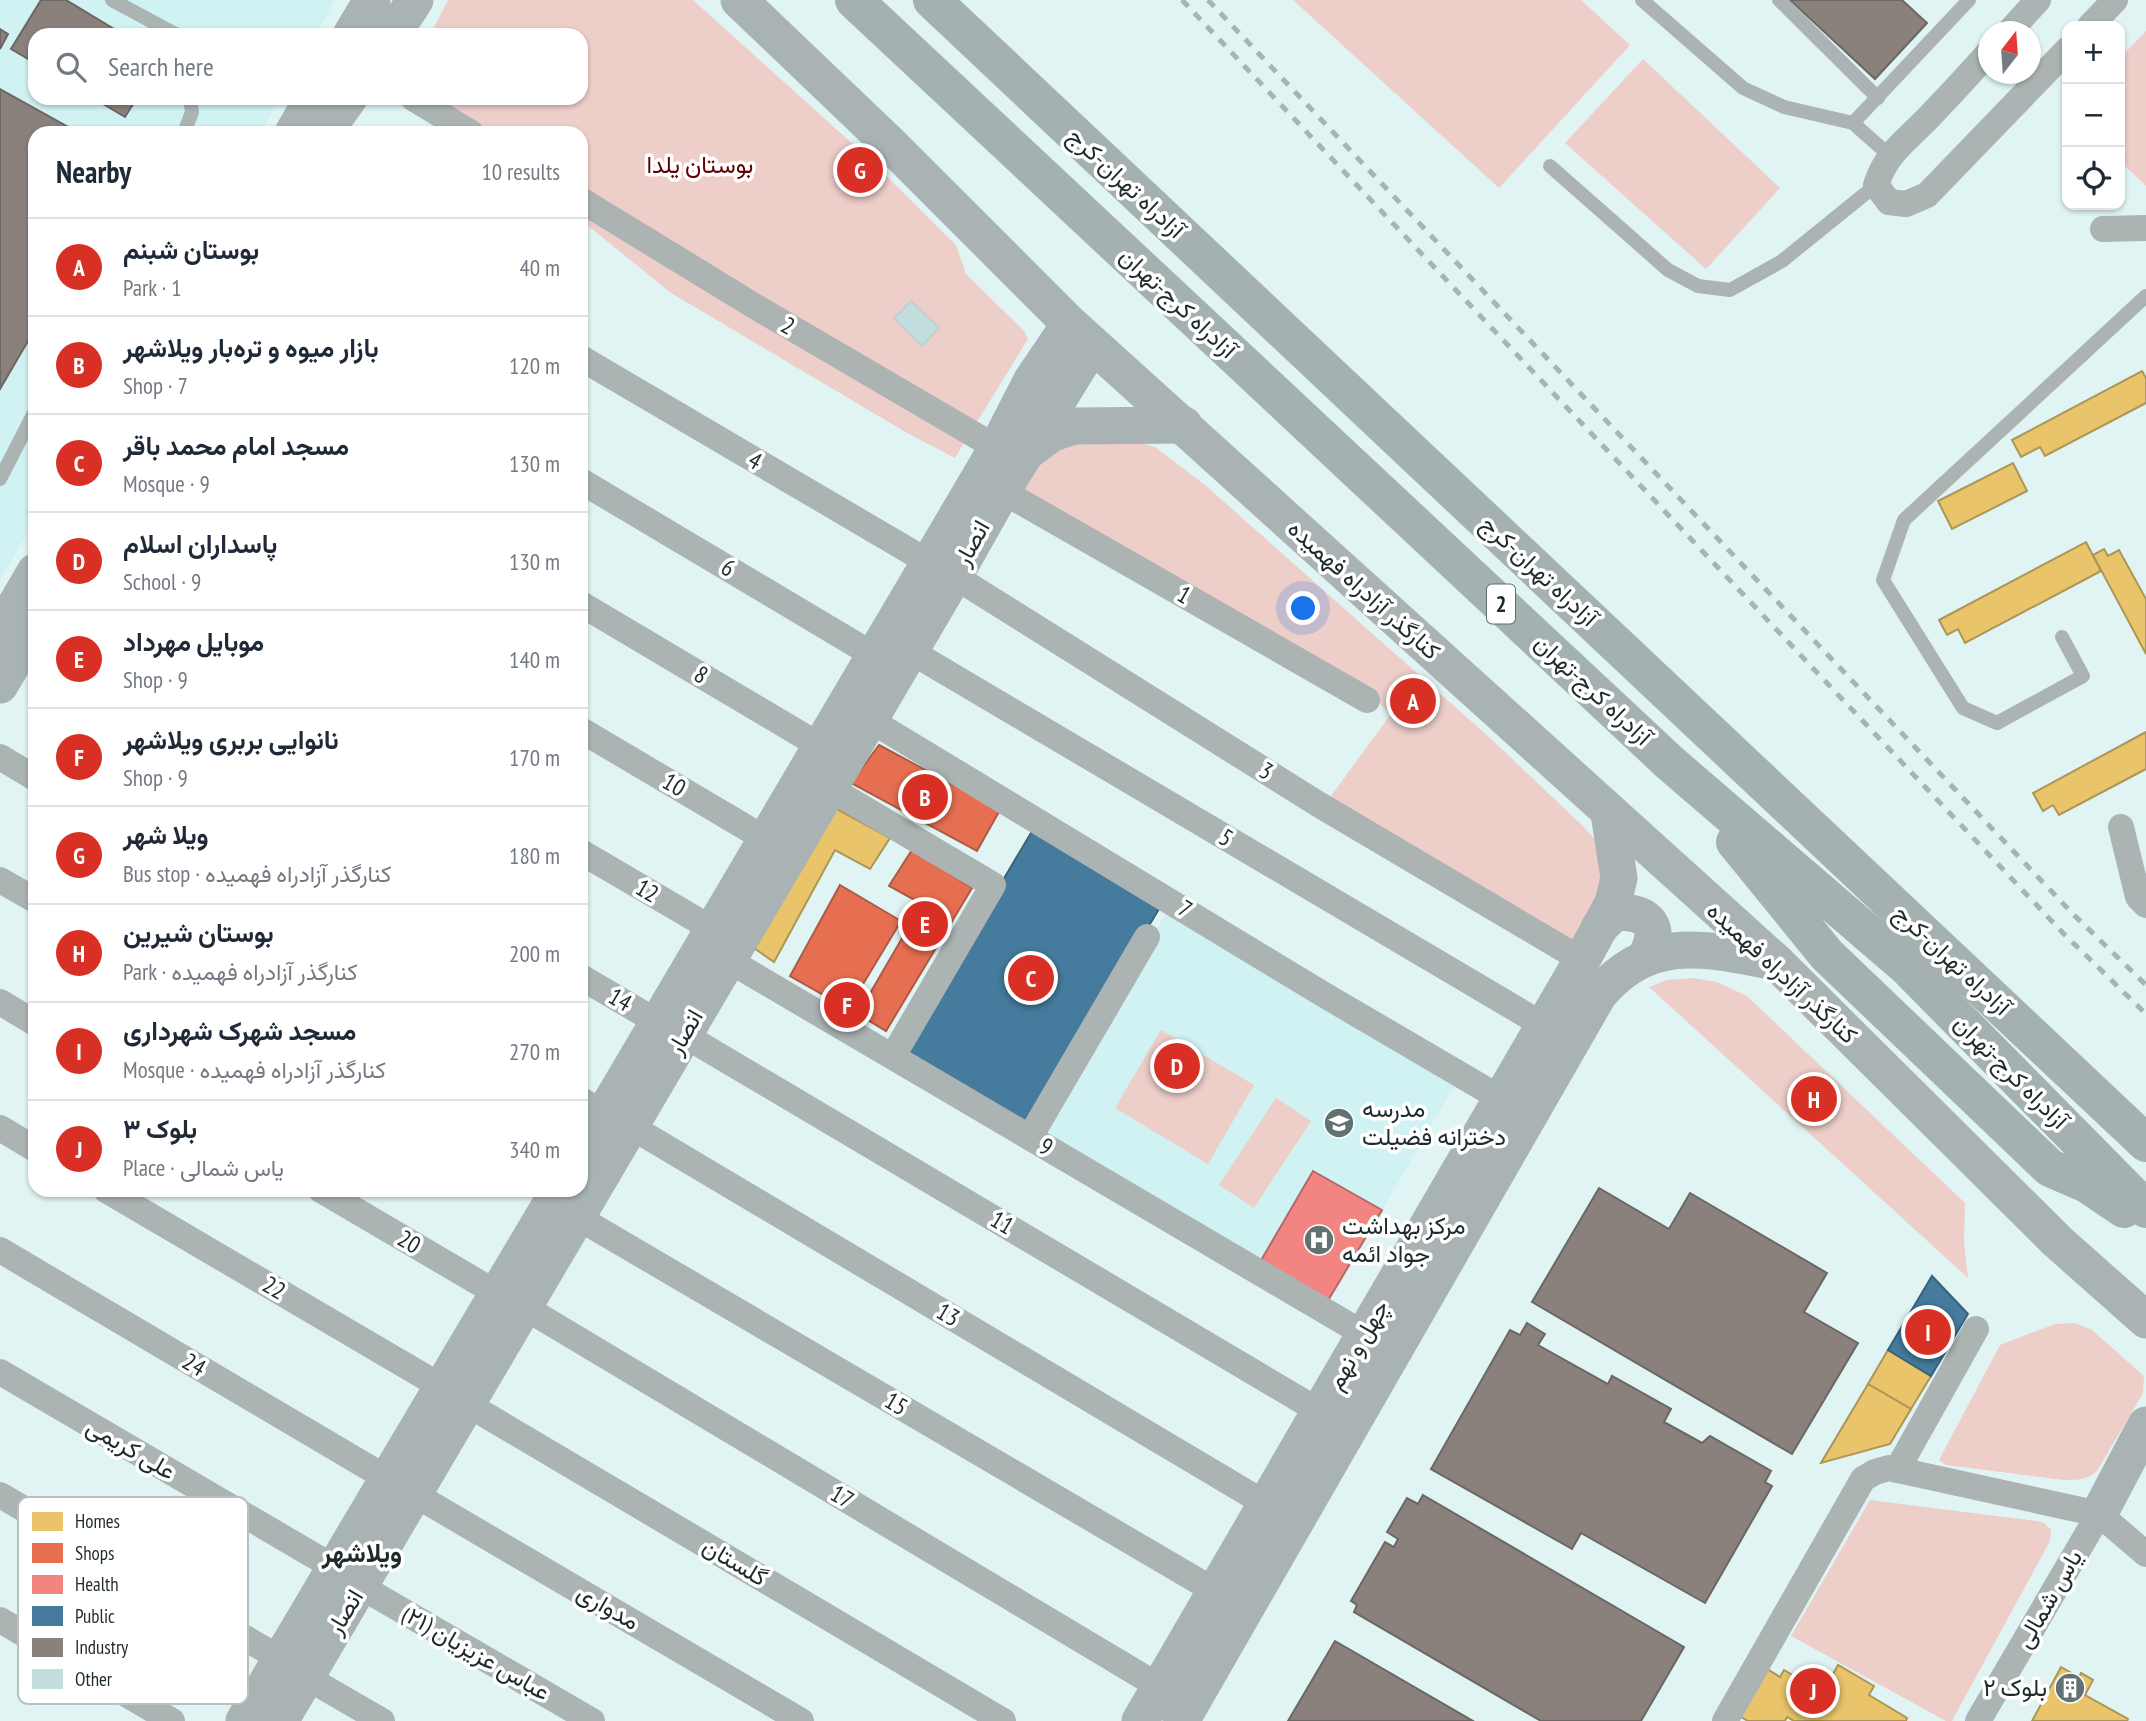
<!DOCTYPE html>
<html lang="en">
<head>
<meta charset="utf-8">
<style>
  :root { --surface:#fff; --page:#f2f2f3; --text:#1f2937; --muted:#747a83; --line:#e0e1e3; --accent:#d93025 }
  body { margin:0; font-family:"PT Sans Narrow",Vazirmatn,sans-serif; background:var(--page); color:var(--text) }
  .controls { position:absolute; right:21px; top:21px; display:grid; overflow:hidden; border-radius:14px; box-shadow:0 2px 5px #0004 }
  .controls button { width:63px; height:63px; display:grid; place-items:center; padding:0; border:0; border-bottom:2px solid var(--line); background:var(--surface); color:var(--text); font:35px sans-serif }
  .compass { position:absolute; left:1978px; top:21px; width:63px; height:63px; border-radius:50%; background:var(--surface); box-shadow:0 2px 5px #0004; rotate:17deg }
  .you { position:absolute; left:1304px; top:609px; width:24px; height:24px; margin:-18px; border:5px solid #fff; border-radius:50%; background:#1a73e8; box-shadow:0 0 0 10px #1a73e833 }
  .badge { display:grid; place-items:center; width:46px; height:46px; border-radius:50%; background:var(--accent); color:#fff; font-size:23px; font-weight:700 }
  .pin { position:absolute; translate:-50% -50%; border:4px solid #fff; box-shadow:0 2px 7px #0006 }
  .list { margin:0; padding:0; list-style:none }
  h2 { display:flex; justify-content:space-between; align-items:center; height:91px; margin:0; padding:0 28px; font-size:30px }
  h2 small { font-size:23px; font-weight:400; color:var(--muted) }
  .list li { display:grid; grid-template-columns:46px 1fr auto; gap:21px; align-items:center; box-sizing:border-box; height:98px; padding:0 28px; border-top:2px solid var(--line) }
  .list b { display:block; font-size:26px; white-space:nowrap }
  .list p { margin:0; font-size:23px; white-space:nowrap; color:var(--muted) }
  .list em { font-size:23px; font-style:normal; color:var(--muted) }
  .icon { flex:none; width:38px; height:38px; fill:none; stroke:currentColor; stroke-width:2; stroke-linecap:round; stroke-linejoin:round }
  .map { position:relative; flex:none; width:2146px; height:1721px; overflow:hidden }
  .search { position:absolute; background:var(--surface); box-shadow:0 2px 5px #0004; left:28px; top:28px; width:560px; height:77px; display:flex; align-items:center; gap:18px; box-sizing:border-box; padding:0 24px; border-radius:21px; color:var(--muted); font-size:26px }
  .panel { position:absolute; background:var(--surface); box-shadow:0 2px 5px #0004; left:28px; top:126px; width:560px; height:1071px; border-radius:21px }
  .map>svg:first-child { display:block }
</style>
</head>
<body>
<div class="map">
<svg width="2146" height="1721" viewBox="0 0 2146 1721">
  <rect width="100%" height="100%" fill="#e1f4f4"/>
  <g fill="#d0f2f2">
    <path d="M 0,0 L 335,0 L 316,35 L 35,35 L 35,98 L 281,98 L 260,133 L 35,133 L 35,520 L 0,580 Z"/>
    <path d="M 1173,902 L 1461,1075 L 1382,1210 L 1313,1171 L 1256,1269 L 1034,1139 Z"/>
  </g>
  <g fill="#edcec9">
    <path d="M 448,0 L 693,0 L 865,155 L 956,245 L 966,274 L 1024,331 L 1028,339 L 955,458 L 909,434 L 671,293 L 581,220 L 581,133 L 473,133 L 430,98 L 581,98 L 581,35 L 430,35 Z"/>
    <path d="M 1293,0 L 1581,0 L 1630,45 L 1499,188 Z"/>
    <path d="M 2146,31 L 2146,186 L 2120,161 L 2120,58 Z"/>
    <path d="M 1643,59 L 1780,188 L 1706,269 L 1565,143 Z"/>
    <path d="M 1135,441 L 1155,447 L 1205,485 L 1489,737 L 1584,827 L 1596,841 L 1606,874 L 1581,946 L 1328,800 L 1391,714 L 1362,688 L 1013,489 L 1056,444 Z"/>
    <path d="M 1693,978 L 1717,982 L 1747,996 L 1965,1203 L 1964,1243 L 1968,1278 L 1649,987 L 1667,980 Z"/>
    <path d="M 1161,1030 L 1254,1085 L 1208,1164 L 1115,1108 Z"/>
    <path d="M 1276,1098 L 1311,1121 L 1254,1208 L 1219,1185 Z"/>
    <path d="M 2075,1323 L 2092,1330 L 2144,1376 L 2143,1393 L 2097,1471 C 2087,1480 2078,1480 2064,1480 L 1946,1465 L 1939,1460 L 2000,1345 L 2055,1324 Z"/>
    <path d="M 1870,1500 L 2043,1522 L 2051,1530 L 2050,1541 L 1952,1721 L 1946,1721 L 1791,1636 Z"/>
  </g>
  <g fill="#e9c46a" stroke="#ac9657" stroke-width="2">
    <path d="M 2142,371 L 2146,378 L 2146,403 L 2045,456 L 2040,447 L 2021,457 L 2012,440 Z"/>
    <path d="M 2013,463 L 2027,491 L 1952,529 L 1938,501 Z"/>
    <path d="M 2086,542 L 2101,571 L 1965,643 L 1958,629 L 1947,635 L 1939,620 Z"/>
    <path d="M 2104,549 L 2108,556 L 2119,550 L 2146,599 L 2146,654 L 2093,555 Z"/>
    <path d="M 2146,732 L 2146,769 L 2059,815 L 2053,805 L 2043,811 L 2033,793 Z"/>
    <path d="M 828,804 L 890,838 L 870,869 L 835,850 L 774,962 L 748,944 Z"/>
    <path d="M 1888,1350 L 1931,1376 L 1911,1409 L 1868,1384 Z"/>
    <path d="M 1868,1384 L 1911,1409 L 1890,1444 L 1821,1463 Z"/>
    <path d="M 1813,1665 L 1832,1676 L 1838,1665 L 1874,1686 L 1869,1695 L 1907,1718 L 1906,1721 L 1794,1721 L 1787,1717 L 1785,1721 L 1748,1721 L 1739,1716 L 1767,1669 L 1780,1677 L 1784,1670 L 1803,1681 Z"/>
    <path d="M 2061,1667 L 2079,1677 L 2081,1673 L 2093,1680 L 2085,1695 L 2128,1719 L 2127,1721 L 2032,1721 Z"/>
  </g>
  <g fill="#e76f51" stroke="#ab5b46" stroke-width="2">
    <path d="M 879,745 L 1000,810 L 977,851 L 851,783 Z"/>
    <path d="M 912,850 L 972,888 L 886,1031 L 858,1014 L 922,904 L 889,886 Z"/>
    <path d="M 840,885 L 901,921 L 848,1009 L 790,976 Z"/>
  </g>
  <path fill="#f28482" stroke="#b26968" stroke-width="2" d="M 1313,1171 L 1382,1210 L 1323,1309 L 1256,1269 Z"/>
  <g fill="#457b9d" stroke="#39637b" stroke-width="2">
    <path d="M 1038,821 L 1166,897 L 1025,1134 L 897,1059 Z"/>
    <path d="M 1932,1276 L 1968,1314 L 1931,1376 L 1888,1350 Z"/>
  </g>
  <g fill="#8a817c" stroke="#6a6764" stroke-width="2">
    <path d="M 41,0 L 66,0 L 124,35 L 35,35 L 35,63 L 11,49 Z"/>
    <path d="M 1790,0 L 1902,0 L 1927,23 L 1875,79 Z"/>
    <path d="M 0,29 L 8,34 L 0,49 Z"/>
    <path d="M 0,89 L 79,133 L 35,133 L 35,329 L 0,389 Z"/>
    <path d="M 93,98 L 137,98 L 125,117 Z"/>
    <path d="M 1599,1188 L 1669,1229 L 1690,1193 L 1827,1273 L 1804,1312 L 1858,1343 L 1792,1454 L 1532,1302 Z"/>
    <path d="M 1527,1323 L 1545,1334 L 1538,1345 L 1608,1384 L 1612,1376 L 1671,1409 L 1664,1422 L 1702,1443 L 1710,1436 L 1771,1471 L 1765,1482 L 1772,1486 L 1705,1603 L 1581,1533 L 1572,1549 L 1431,1469 L 1510,1330 L 1520,1335 Z"/>
    <path d="M 1423,1495 L 1684,1647 L 1641,1721 L 1541,1721 L 1354,1612 L 1357,1605 L 1351,1601 L 1385,1542 L 1394,1547 L 1398,1539 L 1387,1532 L 1407,1498 L 1418,1504 Z"/>
    <path d="M 1335,1641 L 1473,1721 L 1288,1721 Z"/>
  </g>
  <path fill="#c3dede" stroke="#c1cfcf" stroke-width="2" d="M 911,301 L 939,328 L 922,346 L 894,318 Z"/>
  <g fill="none" stroke-linecap="round" stroke-linejoin="round">
    <g stroke="#abb3b3" stroke-width="14">
      <path d="M 112,0 L 177,35"/>
      <path d="M 1642,0 L 1743,88 L 1784,107 L 1853,123 L 1889,155"/>
      <path d="M 1779,0 L 1878,98"/>
      <path d="M 1853,123 L 1969,0"/>
      <path d="M 184,133 L 192,112 L 190,98"/>
      <path d="M 1550,166 L 1668,270 L 1698,286 L 1730,290 L 1782,261 L 1876,185"/>
      <path d="M 0,479 L 35,411"/>
      <path d="M 2062,637 L 2083,676 L 1997,723 L 1963,708 L 1883,580 L 1904,520 L 2146,296"/>
    </g>
    <g stroke="#abb3b3" stroke-width="26">
      <path d="M 2090,26 L 2115,0"/>
      <path d="M 2009,32 L 2038,0"/>
      <path d="M 1988,53 C 1969,75 1949,96 1929,117 C 1907,140 1886,153 1876,185 L 1889,202 L 1906,204 L 1927,195 L 2067,50"/>
      <path d="M 413,98 L 471,133"/>
      <path d="M 581,200 L 756,307 L 997,448"/>
      <path d="M 2103,229 L 2146,228"/>
      <path d="M 581,358 L 930,563"/>
      <path d="M 581,481 L 875,656"/>
      <path d="M 1002,491 L 1367,700"/>
      <path d="M 954,576 L 1318,804 L 1582,960"/>
      <path d="M 581,604 L 822,747"/>
      <path d="M 910,651 L 1543,1025"/>
      <path d="M 870,720 L 1321,993 L 1500,1098"/>
      <path d="M 581,730 L 767,840"/>
      <path d="M 0,757 L 35,778"/>
      <path d="M 829,788 L 993,885 L 893,1056"/>
      <path d="M 2121,827 L 2138,897 L 2146,905"/>
      <path d="M 581,852 L 714,930"/>
      <path d="M 0,880 L 35,900"/>
      <path d="M 728,960 L 1364,1334"/>
      <path d="M 581,977 L 659,1023"/>
      <path d="M 0,1002 L 35,1023"/>
      <path d="M 684,1035 L 1319,1411"/>
      <path d="M 581,1100 L 605,1114"/>
      <path d="M 630,1126 L 1266,1504"/>
      <path d="M 0,1128 L 35,1149"/>
      <path d="M 1030,1137 L 1147,937"/>
      <path d="M 106,1190 L 442,1387"/>
      <path d="M 321,1190 L 498,1294"/>
      <path d="M 577,1217 L 1215,1591"/>
      <path d="M 0,1250 L 388,1479"/>
      <path d="M 524,1307 L 1160,1687"/>
      <path d="M 0,1372 L 335,1568"/>
      <path d="M 467,1404 L 1003,1721"/>
      <path d="M 1897,1470 L 1976,1329"/>
      <path d="M 414,1494 L 801,1721"/>
      <path d="M 0,1495 L 281,1659"/>
      <path d="M 360,1586 L 592,1721"/>
      <path d="M 0,1620 L 172,1721"/>
      <path d="M 306,1677 L 382,1721"/>
      <path d="M 1725,1721 L 1863,1479 L 1875,1472 L 1889,1468 L 2099,1514 L 2146,1554"/>
      <path d="M 1978,1721 L 2099,1514"/>
    </g>
    <g stroke="#a9b3b3" stroke-width="37">
      <path d="M 739,0 L 895,149 L 1070,324 L 1776,962 L 2057,1241 L 2146,1320"/>
      <path d="M 351,35 L 372,0"/>
      <path d="M 392,35 L 415,0"/>
      <path d="M 293,133 L 313,98"/>
      <path d="M 324,133 L 349,98"/>
      <path d="M 1028,451 L 1052,433 L 1074,426 L 1184,425"/>
      <path d="M 0,632 L 35,572"/>
      <path d="M 0,685 L 35,625"/>
      <path d="M 1599,928 L 1615,912 C 1649,911 1663,927 1645,958"/>
      <path d="M 581,1153 L 997,448 L 1032,380 L 1070,324"/>
      <path d="M 2099,1514 L 2146,1425"/>
      <path d="M 244,1721 L 559,1190"/>
      <path d="M 280,1721 L 954,576 L 1002,491 L 1092,345"/>
      <path d="M 1140,1721 L 1582,960 L 1613,903 L 1619,878 L 1609,813"/>
      <path d="M 1181,1721 L 1599,994 C 1652,933 1705,949 1776,962"/>
    </g>
    <g stroke="#a5b1b1" stroke-width="38">
      <path d="M 854,0 L 1669,762 L 1906,966 L 2146,1209"/>
      <path d="M 932,0 L 2146,1143"/>
      <path d="M 1735,842 L 1827,955 L 2050,1168 L 2087,1184 L 2124,1209"/>
    </g>
    <g stroke="#a8b3b3" stroke-width="5" stroke-dasharray="9 9" stroke-linecap="butt">
      <path d="M 1182,0 L 2063,933 L 2146,1014"/>
      <path d="M 1208,0 L 2072,913 L 2146,985"/>
    </g>
  </g>
  <defs>
    <g id="school-disc" transform="scale(1.575)"><circle r="9.5" fill="#627171" stroke="#fff"/><path d="M0-5L7-2L0 1L-7-2ZM-4 1L0 2.5L4 1V4Q0 6-4 4Z" fill="#fff"/></g>
    <g id="hospital-disc" transform="scale(1.575)"><circle r="9.5" fill="#627171" stroke="#fff"/><path d="M-5-5h3v3.5h4V-5h3V5h-3V1.5h-4V5h-3Z" fill="#fff"/></g>
    <g id="building-disc" transform="scale(1.575)"><circle r="9.5" fill="#627171" stroke="#fff"/><path d="M-4-6H4V6H1V3H-1V6H-4ZM-2.5-4.3h1.7v1.8h-1.7ZM.8-4.3h1.7v1.8H.8ZM-2.5-1h1.7V.8h-1.7ZM.8-1h1.7V.8H.8Z" fill="#fff"/></g>
  </defs>
  <g fill-rule="evenodd">
    <use href="#school-disc" x="1339" y="1123"/>
    <use href="#hospital-disc" x="1319" y="1240"/>
    <use href="#building-disc" x="2070" y="1688"/>
  </g>
  <g text-anchor="middle" stroke-width="7" stroke-linejoin="round" paint-order="stroke">
    <rect fill="#fff" stroke="#626b6b" stroke-width="2" x="1487" y="584.5" width="28" height="39" rx="5"/>
    <g font-size="23" font-weight="bold" fill="#1e2b2b">
      <text x="1501" y="612">2</text>
    </g>
    <g font-size="24" fill="#5f0001" stroke="#fff">
      <text x="700" y="173">بوستان یلدا</text>
    </g>
    <g font-size="24" fill="#1e2b2b" stroke="#fff">
      <text transform="translate(1126 183) rotate(43)" y="8">آزادراه تهران-کرج</text>
      <text transform="translate(1178 303) rotate(43)" y="8">آزادراه کرج-تهران</text>
      <text transform="translate(788 326) rotate(30)" y="8">2</text>
      <text transform="translate(755 461) rotate(30)" y="8">4</text>
      <text transform="translate(972 543) rotate(-61)" y="8">انصار</text>
      <text transform="translate(728 568) rotate(31)" y="8">6</text>
      <text transform="translate(1539 571) rotate(43)" y="8">آزادراه تهران-کرج</text>
      <text transform="translate(1364 590) rotate(42)" y="8">کنارگذر آزادراه فهمیده</text>
      <text transform="translate(1184 595) rotate(30)" y="8">1</text>
      <text transform="translate(701 675) rotate(31)" y="8">8</text>
      <text transform="translate(1593 690) rotate(43)" y="8">آزادراه کرج-تهران</text>
      <text transform="translate(1266 771) rotate(32)" y="8">3</text>
      <text transform="translate(674 785) rotate(31)" y="8">10</text>
      <text transform="translate(1226 838) rotate(31)" y="8">5</text>
      <text transform="translate(647 891) rotate(30)" y="8">12</text>
      <text transform="translate(1185 909) rotate(32)" y="8">7</text>
      <text transform="translate(1952 960) rotate(43)" y="8">آزادراه تهران-کرج</text>
      <text transform="translate(1782 973) rotate(43)" y="8">کنارگذر آزادراه فهمیده</text>
      <text transform="translate(620 1000) rotate(31)" y="8">14</text>
      <text transform="translate(685 1032) rotate(-60)" y="8">انصار</text>
      <text transform="translate(2011 1072) rotate(45)" y="8">آزادراه کرج-تهران</text>
      <text transform="translate(1046 1147) rotate(30)" y="8">9</text>
      <text transform="translate(1002 1223) rotate(31)" y="8">11</text>
      <text transform="translate(409 1242) rotate(30)" y="8">20</text>
      <text transform="translate(274 1288) rotate(30)" y="8">22</text>
      <text transform="translate(948 1315) rotate(31)" y="8">13</text>
      <text transform="translate(1358 1345) rotate(-60)" y="8">چهل و نهم</text>
      <text transform="translate(194 1365) rotate(31)" y="8">24</text>
      <text transform="translate(896 1404) rotate(30)" y="8">15</text>
      <text transform="translate(131 1449) rotate(30)" y="8">علی کریمی</text>
      <text transform="translate(842 1497) rotate(31)" y="8">17</text>
      <text transform="translate(735 1562) rotate(31)" y="8">گلستان</text>
      <text transform="translate(2049 1599) rotate(-60)" y="8">یاس شمالی</text>
      <text transform="translate(608 1607) rotate(30)" y="8">مدواری</text>
      <text transform="translate(345 1612) rotate(-59)" y="8">انصار</text>
      <text transform="translate(476 1653) rotate(30)" y="8">عباس عزیزیان (۲۱)</text>
    </g>
    <g font-size="24" fill="#1e2b2b" stroke="#fff" text-anchor="start">
      <text x="1362" y="1117">مدرسه<tspan x="1362" dy="28">دخترانه فضیلت</tspan></text>
      <text x="1342" y="1234">مرکز بهداشت<tspan x="1342" dy="28">جواد ائمه</tspan></text>
      <text x="2047" y="1696" text-anchor="end">بلوک ۲</text>
    </g>
    <g font-size="26" font-weight="bold" fill="#1e2b2b" stroke="#fff">
      <text x="362" y="1562">ویلاشهر</text>
    </g>
  </g>
  <rect x="18" y="1497" width="230" height="207" rx="10" fill="#fff" stroke="#bcbfbf" stroke-width="2"/>
  <rect x="32" y="1512" width="31" height="19" fill="#e9c46a"/>
  <rect x="32" y="1543" width="31" height="20" fill="#e76f51"/>
  <rect x="32" y="1575" width="31" height="19" fill="#f28482"/>
  <rect x="32" y="1606" width="31" height="20" fill="#457b9d"/>
  <rect x="32" y="1638" width="31" height="19" fill="#8a817c"/>
  <rect x="32" y="1669" width="31" height="20" fill="#c3dede"/>
  <g font-size="19" fill="#1e2b2b">
    <text x="75" y="1528">Homes</text>
    <text x="75" y="1560">Shops</text>
    <text x="75" y="1591">Health</text>
    <text x="75" y="1623">Public</text>
    <text x="75" y="1654">Industry</text>
    <text x="75" y="1686">Other</text>
  </g>
</svg>
<div class="controls">
<button>+</button>
<button>−</button>
<button><svg class="icon" aria-label="locate" viewBox="0 0 24 24"><circle cx="12" cy="12" r="6"/><path d="M12 2v4M12 18v4M2 12h4M18 12h4"/></svg></button>
</div>
<svg class="compass" viewBox="-18 -18 36 36"><path d="M0-13l5 13h-10z" fill="#e53935"/><path d="M0 13l5-13h-10z" fill="#747a83"/></svg>
<div class="you"></div>
<div class="pin badge" style="left:1413px;top:701px">A</div>
<div class="pin badge" style="left:925px;top:797px">B</div>
<div class="pin badge" style="left:1031px;top:978px">C</div>
<div class="pin badge" style="left:1177px;top:1066px">D</div>
<div class="pin badge" style="left:925px;top:924px">E</div>
<div class="pin badge" style="left:847px;top:1005px">F</div>
<div class="pin badge" style="left:860px;top:170px">G</div>
<div class="pin badge" style="left:1814px;top:1099px">H</div>
<div class="pin badge" style="left:1928px;top:1332px">I</div>
<div class="pin badge" style="left:1813px;top:1691px">J</div>
<div class="search"><svg class="icon" aria-label="search" viewBox="0 0 24 24"><circle cx="10" cy="10" r="6"/><path d="M15 15l6 6"/></svg>Search here</div>
<section class="panel">
<h2>Nearby<small>10 results</small></h2>
<ul class="list">
<li><span class="badge">A</span><div><b>بوستان شبنم</b><p>Park · 1</p></div><em>40 m</em></li>
<li><span class="badge">B</span><div><b>بازار میوه و تره‌بار ویلاشهر</b><p>Shop · 7</p></div><em>120 m</em></li>
<li><span class="badge">C</span><div><b>مسجد امام محمد باقر</b><p>Mosque · 9</p></div><em>130 m</em></li>
<li><span class="badge">D</span><div><b>پاسداران اسلام</b><p>School · 9</p></div><em>130 m</em></li>
<li><span class="badge">E</span><div><b>موبایل مهرداد</b><p>Shop · 9</p></div><em>140 m</em></li>
<li><span class="badge">F</span><div><b>نانوایی بربری ویلاشهر</b><p>Shop · 9</p></div><em>170 m</em></li>
<li><span class="badge">G</span><div><b>ویلا شهر</b><p>Bus stop · کنارگذر آزادراه فهمیده</p></div><em>180 m</em></li>
<li><span class="badge">H</span><div><b>بوستان شیرین</b><p>Park · کنارگذر آزادراه فهمیده</p></div><em>200 m</em></li>
<li><span class="badge">I</span><div><b>مسجد شهرک شهرداری</b><p>Mosque · کنارگذر آزادراه فهمیده</p></div><em>270 m</em></li>
<li><span class="badge">J</span><div><b>بلوک ۳</b><p>Place · یاس شمالی</p></div><em>340 m</em></li>
</ul>
</section>
</div>
</body>
</html>
